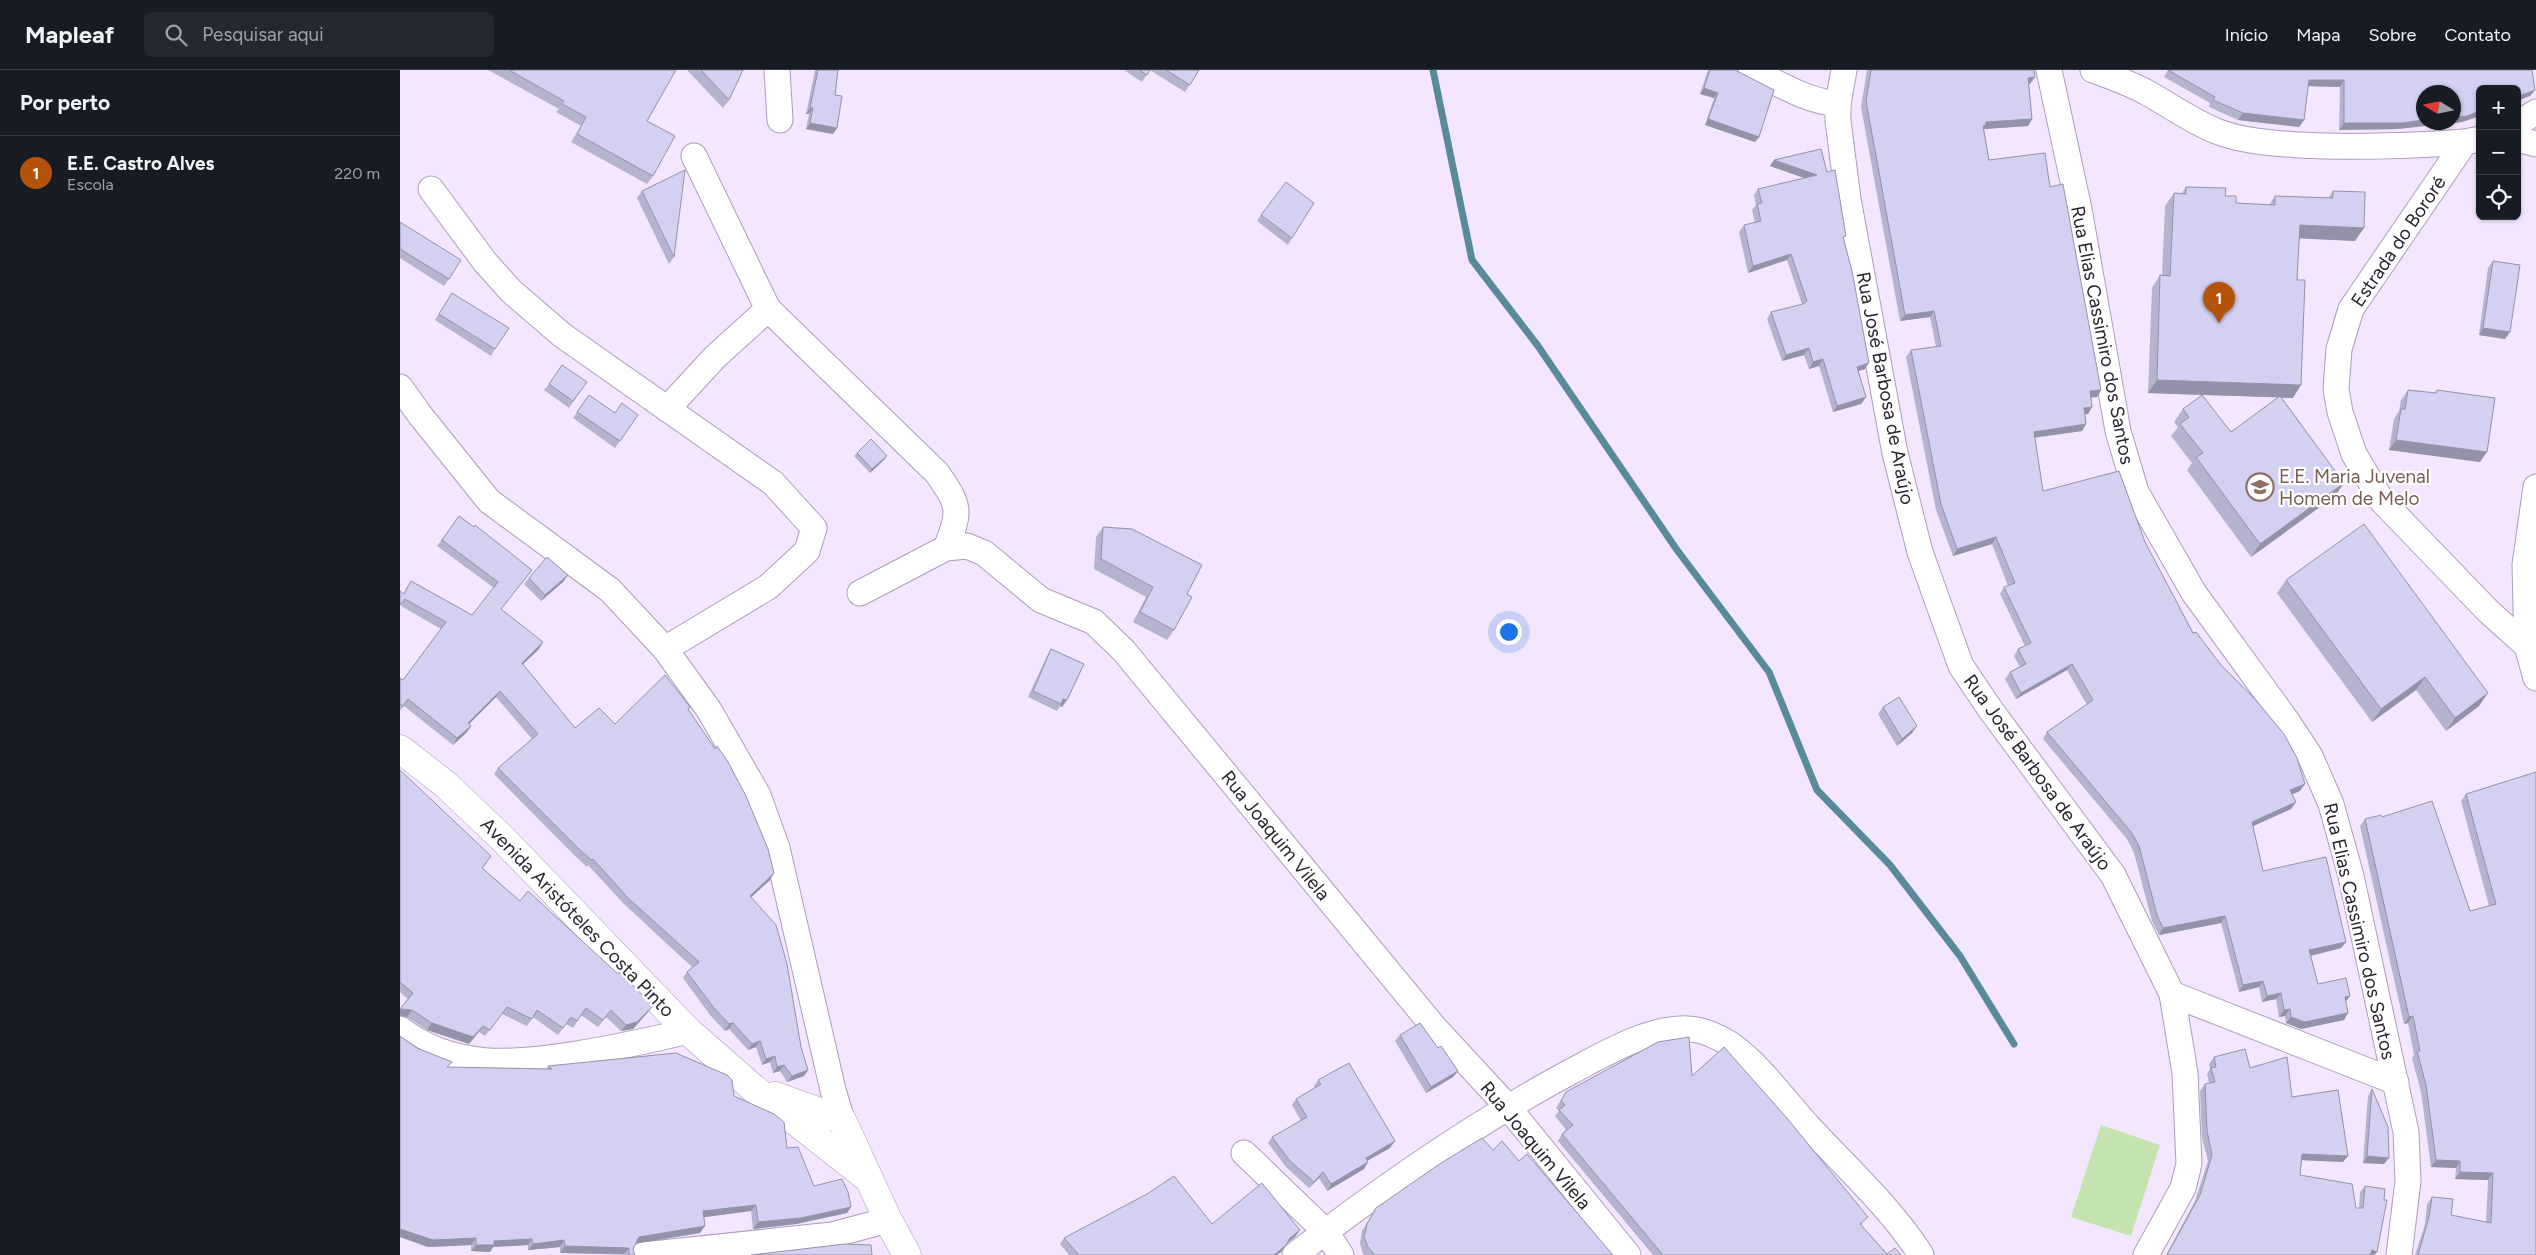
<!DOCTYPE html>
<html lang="pt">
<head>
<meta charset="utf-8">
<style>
  :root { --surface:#171b24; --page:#242831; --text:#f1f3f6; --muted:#9ea1a6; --line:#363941; --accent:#b45309 }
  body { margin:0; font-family:Figtree,sans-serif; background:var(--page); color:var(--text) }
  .controls { position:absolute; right:15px; top:15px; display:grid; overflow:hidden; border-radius:8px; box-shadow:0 1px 4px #0004 }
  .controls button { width:45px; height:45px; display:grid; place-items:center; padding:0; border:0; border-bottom:1px solid var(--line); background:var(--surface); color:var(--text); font:25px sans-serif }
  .compass { position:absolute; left:2016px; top:15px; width:45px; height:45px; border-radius:50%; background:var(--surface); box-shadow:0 1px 4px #0004; rotate:280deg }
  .you { position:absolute; left:1108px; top:561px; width:18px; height:18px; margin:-12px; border:4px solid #fff; border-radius:50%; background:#1a73e8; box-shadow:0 0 0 8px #1a73e833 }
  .badge { display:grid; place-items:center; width:32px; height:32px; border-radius:50%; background:var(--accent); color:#fff; font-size:16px; font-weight:700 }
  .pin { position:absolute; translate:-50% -41px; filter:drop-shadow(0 1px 2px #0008) }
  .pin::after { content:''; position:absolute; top:26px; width:18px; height:15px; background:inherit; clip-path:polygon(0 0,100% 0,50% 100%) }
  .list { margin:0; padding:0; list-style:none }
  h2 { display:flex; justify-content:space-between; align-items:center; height:65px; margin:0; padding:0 20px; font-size:21px }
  h2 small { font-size:16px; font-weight:400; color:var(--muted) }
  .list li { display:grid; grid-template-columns:32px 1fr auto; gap:15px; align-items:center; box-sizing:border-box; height:75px; padding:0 20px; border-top:1px solid var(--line) }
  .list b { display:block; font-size:19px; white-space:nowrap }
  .list p { margin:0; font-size:16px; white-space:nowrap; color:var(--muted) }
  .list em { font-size:16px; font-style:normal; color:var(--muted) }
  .icon { flex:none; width:28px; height:28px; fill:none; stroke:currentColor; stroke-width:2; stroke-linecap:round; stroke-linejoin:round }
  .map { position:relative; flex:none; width:2136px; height:1185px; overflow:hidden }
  header { display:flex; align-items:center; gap:30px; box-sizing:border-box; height:70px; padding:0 25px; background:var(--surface); border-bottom:1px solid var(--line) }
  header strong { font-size:24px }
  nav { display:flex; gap:28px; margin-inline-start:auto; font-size:18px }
  .search { width:350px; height:45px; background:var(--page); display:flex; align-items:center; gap:12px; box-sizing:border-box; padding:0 18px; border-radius:8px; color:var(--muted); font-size:19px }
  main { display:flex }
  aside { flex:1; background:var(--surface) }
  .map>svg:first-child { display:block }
</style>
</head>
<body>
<header>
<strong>Mapleaf</strong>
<div class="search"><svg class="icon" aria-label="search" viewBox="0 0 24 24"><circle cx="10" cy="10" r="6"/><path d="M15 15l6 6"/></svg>Pesquisar aqui</div>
<nav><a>Início</a><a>Mapa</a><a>Sobre</a><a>Contato</a></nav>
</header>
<main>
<aside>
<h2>Por perto<small></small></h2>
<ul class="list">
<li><span class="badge">1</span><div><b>E.E. Castro Alves</b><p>Escola</p></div><em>220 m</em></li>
</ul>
</aside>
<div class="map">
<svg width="2136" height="1185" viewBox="0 0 2136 1185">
  <rect width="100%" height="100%" fill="#f4e6fe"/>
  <path fill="#c5e3af" d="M 1701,1055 L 1760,1075 L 1731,1166 L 1671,1147 Z"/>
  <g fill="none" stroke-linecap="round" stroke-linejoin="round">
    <path stroke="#588a9c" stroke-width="7" d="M 1033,0 L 1072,190 L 1138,276 L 1277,480 L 1369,602 L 1417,720 L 1490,795 L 1560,886 L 1614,974"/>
    <g stroke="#ad9db9" stroke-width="27">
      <g id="minor">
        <path d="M 377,0 L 380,50"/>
        <path d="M 1351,0 C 1380,14 1406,31 1438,34"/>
        <path d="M 1444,0 L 1438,34 L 1438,51 L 1448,129 L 1495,383 L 1520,482 L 1540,538 L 1561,596 L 1590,639 L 1713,805 L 1772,924 L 1785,1003 L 1789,1094 L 1783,1118 L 1746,1185"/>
        <path d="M 1649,0 L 1679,139 L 1718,361 L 1736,422 L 1794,523 L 1887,651 L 1910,686 L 1931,734 L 1951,806 L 2006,1062 L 2008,1111 L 1999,1185"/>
        <path d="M 1693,0 C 1710,6 1726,12 1742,20 C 1767,33 1789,50 1816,61 C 1841,71 1871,73 1898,75 C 1954,78 2009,76 2065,72"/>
        <path d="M 2117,54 L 2136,42"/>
        <path d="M 2080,69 L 2065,72 L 1951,239 L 1939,279 L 1936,319 L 1940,342 L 1954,384 L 1982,431 L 2088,541 L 2127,576 L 2136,608"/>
        <path d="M 2117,69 L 2136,74"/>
        <path d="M 31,119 L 85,192 L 111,221 L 162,265 L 373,413 L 414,458 L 407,481 L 368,517 L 265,579"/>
        <path d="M 368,239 L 537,403 C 560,436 561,440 546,478"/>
        <path d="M 0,317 L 20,345 L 89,431 L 210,520 L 265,579 L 309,640 L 358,725 L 377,778 L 433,1020 L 442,1050"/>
        <path d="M 267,339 L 315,287 L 368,239 L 294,86"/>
        <path d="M 460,523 L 546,478 L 567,476 L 584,483 L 641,530 L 694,552 L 724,581 L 1034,957 L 1107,1036 L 1228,1185"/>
        <path d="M 2127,576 L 2125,495 L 2136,417"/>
        <path d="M 1772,924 L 1996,1012"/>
        <path d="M 0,959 C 53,1000 114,994 176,984 C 214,978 251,970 288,961"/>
        <path d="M 844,1083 L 926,1162 L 941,1185"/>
        <path d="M 243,1185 L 432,1165 L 488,1150"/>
        <path d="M 895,1185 C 984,1116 1073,1054 1172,1001 C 1206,983 1258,952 1297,960 C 1309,962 1320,968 1330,974 C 1360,995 1384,1030 1409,1057 C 1446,1097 1492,1139 1521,1185"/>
      </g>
    </g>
    <g stroke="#ad9db9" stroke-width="29">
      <g id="major">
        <path d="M 0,679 L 45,714 L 103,769 L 288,961 L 353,1018 L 469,1109"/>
        <path d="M 375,1026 L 442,1050 L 488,1150 L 507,1185"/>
      </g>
    </g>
    <use href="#minor" stroke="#fff" stroke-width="25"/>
    <use href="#major" stroke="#fff" stroke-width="28"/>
  </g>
  <g fill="#b5b3cf" fill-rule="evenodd">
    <path d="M 88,0 L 276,0 L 247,51 L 253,106 L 247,114 L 171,72 L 181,56 L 156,42 L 159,39 Z"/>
    <path d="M 287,0 L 343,0 L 329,30 L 323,38 Z"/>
    <path d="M 415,0 L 438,0 L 435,25 L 437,58 L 433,64 L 406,59 L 409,44 L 406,44 Z"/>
    <path d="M 724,0 L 750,0 L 742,12 Z"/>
    <path d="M 750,0 L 799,0 L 785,22 Z"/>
    <path d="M 1308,0 L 1335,0 L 1359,67 L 1355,72 L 1305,55 L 1314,28 L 1300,24 Z"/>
    <path d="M 1467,0 L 1634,0 L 1630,14 L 1629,14 L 1632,49 L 1628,56 L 1584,59 L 1589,90 L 1650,117 L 1701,320 L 1697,327 L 1691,327 L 1692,337 L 1688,344 L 1685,344 L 1686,354 L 1682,361 L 1635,368 L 1643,421 L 1745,472 L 1793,563 L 1900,721 L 1892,724 L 1891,739 L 1853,756 L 1863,801 L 1946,872 L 1941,878 L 1911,886 L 1918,914 L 1946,932 L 1944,950 L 1901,959 L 1886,953 L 1885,946 L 1879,947 L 1876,929 L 1862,932 L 1859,917 L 1839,922 L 1821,853 L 1759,865 L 1752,851 L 1734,783 L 1727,769 L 1643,669 L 1647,662 L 1687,635 L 1667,600 L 1616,629 L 1605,609 L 1610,602 L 1620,597 L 1614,586 L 1618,579 L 1625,576 L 1600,524 L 1604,517 L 1608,516 L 1592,474 L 1553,486 L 1536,440 L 1506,287 L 1511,280 L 1536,277 L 1530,247 L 1500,251 L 1461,37 Z"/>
    <path d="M 1768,0 L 2132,0 L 2135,20 L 2130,26 L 2080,19 L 2080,46 L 2062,52 L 1997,59 L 1939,60 L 1940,17 L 1908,16 L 1904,50 L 1899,57 L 1838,50 L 1809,37 L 1810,33 L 1764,7 Z"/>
    <path d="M 1421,79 L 1444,169 L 1465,299 L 1458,301 L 1466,327 L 1461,334 L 1433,342 L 1419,296 L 1409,299 L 1404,285 L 1382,291 L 1367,249 L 1371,242 L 1402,234 L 1387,190 L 1348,203 L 1339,162 L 1344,155 L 1355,153 L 1352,140 L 1356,135 L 1354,125 L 1358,119 L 1404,108 L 1370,96 L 1374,90 Z"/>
    <path d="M 1786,117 L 1825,126 L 1836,133 L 1869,135 L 1875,126 L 1928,128 L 1933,121 L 1955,171 L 1899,168 L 1893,328 L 1882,328 L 1944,413 L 1935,426 L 1851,487 L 1787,400 L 1792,393 L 1771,366 L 1778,357 L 1774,352 L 1783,339 L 1802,325 L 1748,323 L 1752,218 L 1760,205 L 1762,205 L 1765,136 L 1774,123 L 1782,123 ZM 1802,325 L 1878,327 L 1831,362 Z"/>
    <path d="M 242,121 L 274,187 L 269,194 L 237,128 Z"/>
    <path d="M 861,145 L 892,168 L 888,175 L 857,151 Z"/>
    <path d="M 0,152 L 49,209 L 44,216 L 0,188 Z"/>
    <path d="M 2093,191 L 2110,262 L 2105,269 L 2079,265 L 2088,198 Z"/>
    <path d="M 52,223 L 95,279 L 91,286 L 35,250 Z"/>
    <path d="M 187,312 L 169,338 L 144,320 L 149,314 Z"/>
    <path d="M 2008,320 L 2034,323 L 2037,320 L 2080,392 L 1989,380 L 1994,349 L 1999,341 L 2001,330 Z"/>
    <path d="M 189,325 L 215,343 L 238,345 L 215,378 L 173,348 Z"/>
    <path d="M 457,383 L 485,389 L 470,403 L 454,386 Z"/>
    <path d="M 59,446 L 132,500 L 101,539 L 139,579 L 123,594 L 175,658 L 215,654 L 288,639 L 374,803 L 370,810 L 351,827 L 408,1000 L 404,1006 L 387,1012 L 380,1001 L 373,1003 L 370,992 L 362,995 L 356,977 L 348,980 L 329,959 L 325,961 L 310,945 L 283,908 L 287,902 L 292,897 L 224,834 L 188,795 L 187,797 L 174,785 L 94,704 L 98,698 L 132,669 L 96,627 L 69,654 L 71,656 L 67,662 L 53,675 L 4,636 L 0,641 L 0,608 L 3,610 L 41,559 L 1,536 L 4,523 L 11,511 L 72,545 L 94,518 L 37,476 Z"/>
    <path d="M 703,457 L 787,524 L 774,560 L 767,570 L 733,552 L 746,527 L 694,499 L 696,467 Z"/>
    <path d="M 168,505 L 163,512 L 141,531 L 124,514 L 129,508 Z"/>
    <path d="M 1886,510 L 2079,636 L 2046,661 L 2016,620 L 1972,652 L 1877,523 Z"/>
    <path d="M 651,579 L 662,637 L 660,636 L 657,641 L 628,627 L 647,586 Z"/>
    <path d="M 1483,637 L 1512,663 L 1497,676 L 1478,644 Z"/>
    <path d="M 0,700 L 87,793 L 82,798 L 248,942 L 233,959 L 221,961 L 206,947 L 198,957 L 181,945 L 173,958 L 166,954 L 158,965 L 133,947 L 127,956 L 102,944 L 85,966 L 79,962 L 69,974 L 27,960 L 7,947 L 0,946 L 0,940 L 8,929 L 0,922 Z"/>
    <path d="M 2136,702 L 2136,1185 L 2015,1185 L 2025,1154 L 2027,1134 L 2032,1127 L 2051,1145 L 2086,1152 L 2088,1110 L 2055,1109 L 2056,1098 L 2031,1097 L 2021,1022 L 2012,988 L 2014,985 L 2008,953 L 2004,954 L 1960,756 L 1965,749 L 1982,747 L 2070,841 L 2089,836 L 2061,731 L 2066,724 Z"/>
    <path d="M 1000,965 L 1038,978 L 1058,1001 L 1053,1007 L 1026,1023 L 995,971 Z"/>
    <path d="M 0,966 L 48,997 L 146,999 L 148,996 L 334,1026 L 387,1078 L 414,1116 L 451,1137 L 447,1143 L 396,1154 L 353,1159 L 351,1141 L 304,1147 L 300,1163 L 236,1173 L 233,1179 L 235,1185 L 160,1183 L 160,1177 L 128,1180 L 128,1175 L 93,1177 L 90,1182 L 71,1181 L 71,1175 L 28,1177 L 0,1167 Z"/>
    <path d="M 1814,987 L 1850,998 L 1892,1027 L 1943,1092 L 1902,1090 L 1900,1105 L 1956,1138 L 1959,1138 L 1960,1122 L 1965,1116 L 1977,1182 L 1974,1185 L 1766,1185 L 1795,1131 L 1808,1091 L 1802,1068 L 1800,1021 L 1805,1014 L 1809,1013 L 1807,1004 L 1810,999 L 1809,994 Z"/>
    <path d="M 1292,1006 L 1463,1154 L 1461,1155 L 1487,1184 L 1501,1185 L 1253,1185 L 1158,1071 L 1162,1064 L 1166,1060 L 1155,1046 L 1159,1041 L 1156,1038 L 1166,1022 Z"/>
    <path d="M 918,1010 L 990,1078 L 967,1091 L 964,1099 L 927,1121 L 919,1108 L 909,1118 L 886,1097 L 868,1073 L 872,1067 L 901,1051 L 892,1035 L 896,1029 L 915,1018 L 914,1016 Z"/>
    <path d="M 1972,1019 L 1984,1094 L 1963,1093 L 1968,1026 Z"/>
    <path d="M 1093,1080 L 1119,1091 L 1213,1185 L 964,1185 L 963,1184 L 960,1174 L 962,1161 L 976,1138 Z"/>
    <path d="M 812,1154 L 900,1160 L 895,1167 L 887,1173 L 881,1182 L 877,1185 L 669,1185 L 660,1174 L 664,1168 Z"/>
  </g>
  <g fill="#9492a9">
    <path d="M 1635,7 L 1630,14 L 1623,14 L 1628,8 Z"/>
    <path d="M 1909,10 L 1944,10 L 1940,17 L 1904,16 Z"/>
    <path d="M 1304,18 L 1318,23 L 1314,28 L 1300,24 Z"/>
    <path d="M 2135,20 L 2130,26 L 2117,31 L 2117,27 Z"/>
    <path d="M 410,38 L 413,38 L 409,44 L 406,44 Z"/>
    <path d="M 2080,41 L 2080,46 L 2062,52 L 1997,59 L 1939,60 L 1944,53 L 2024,50 L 2024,52 L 2054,52 L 2054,47 Z"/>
    <path d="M 1843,43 L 1904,50 L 1899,57 L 1838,50 Z"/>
    <path d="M 1308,49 L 1359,67 L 1355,72 L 1305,55 Z"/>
    <path d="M 1632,49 L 1628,56 L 1584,59 L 1578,62 L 1586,52 Z"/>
    <path d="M 410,53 L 437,58 L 433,64 L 406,59 Z"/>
    <path d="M 1374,90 L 1417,105 L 1413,111 L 1370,96 Z"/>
    <path d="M 1900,155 L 1964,158 L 1955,171 L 1891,168 Z"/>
    <path d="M 1391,184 L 1387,190 L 1348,203 L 1353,196 Z"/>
    <path d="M 1534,241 L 1530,247 L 1500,251 L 1505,245 Z"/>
    <path d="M 2083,258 L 2110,262 L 2105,269 L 2079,265 Z"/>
    <path d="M 1409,278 L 1404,285 L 1382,291 L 1386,285 Z"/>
    <path d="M 1423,289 L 1419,296 L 1409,299 L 1413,292 Z"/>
    <path d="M 1469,293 L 1465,299 L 1452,303 L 1457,297 Z"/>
    <path d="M 1757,310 L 1901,315 L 1893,328 L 1748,323 Z"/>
    <path d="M 1701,320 L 1697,327 L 1686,328 L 1690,321 Z"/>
    <path d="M 1466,327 L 1461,334 L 1433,342 L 1437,336 Z"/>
    <path d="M 1692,337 L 1688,344 L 1680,345 L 1684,338 Z"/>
    <path d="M 1686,354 L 1682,361 L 1629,368 L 1634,362 Z"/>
    <path d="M 1996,370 L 2087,382 L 2080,392 L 1989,380 Z"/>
    <path d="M 487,386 L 485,389 L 470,403 L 472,399 Z"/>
    <path d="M 1944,413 L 1935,426 L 1851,487 L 1860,474 Z"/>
    <path d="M 1596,467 L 1592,474 L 1553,486 L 1557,479 Z"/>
    <path d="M 168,505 L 163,512 L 141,531 L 145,525 Z"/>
    <path d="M 143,572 L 139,579 L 117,600 L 122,593 Z"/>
    <path d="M 1672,594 L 1667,600 L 1616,629 L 1621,623 Z"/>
    <path d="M 2025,607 L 2016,620 L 1972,652 L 1981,639 Z"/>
    <path d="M 100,621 L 96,627 L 64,659 L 68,653 Z"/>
    <path d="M 2088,623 L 2079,636 L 2046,661 L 2055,648 Z"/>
    <path d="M 663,629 L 667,630 L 662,637 L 660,636 Z"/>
    <path d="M 71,656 L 67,662 L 53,675 L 57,668 Z"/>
    <path d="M 1517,656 L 1512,663 L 1497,676 L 1502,669 Z"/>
    <path d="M 1905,714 L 1900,721 L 1886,727 L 1890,720 Z"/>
    <path d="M 1896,732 L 1891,739 L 1847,759 L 1852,752 Z"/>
    <path d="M 374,803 L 370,810 L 345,833 L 350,826 Z"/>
    <path d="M 1825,846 L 1821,853 L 1759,865 L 1763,858 Z"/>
    <path d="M 1946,872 L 1941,878 L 1905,887 L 1909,880 Z"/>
    <path d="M 1863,911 L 1859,917 L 1839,922 L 1843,915 Z"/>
    <path d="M 1881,923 L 1876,929 L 1862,932 L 1867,926 Z"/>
    <path d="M 1950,926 L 1945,933 L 1945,927 Z"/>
    <path d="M 253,936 L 248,942 L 233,959 L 221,961 L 226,955 Z"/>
    <path d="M 0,939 L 12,940 L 7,947 L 0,946 Z"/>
    <path d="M 1890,939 L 1885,946 L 1879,947 L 1884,940 Z"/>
    <path d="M 1948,943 L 1944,950 L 1901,959 L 1886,953 L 1891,947 Z"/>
    <path d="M 2013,946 L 2008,953 L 2004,954 L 2009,947 Z"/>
    <path d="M 32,953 L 83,956 L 69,974 L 27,960 Z"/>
    <path d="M 333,953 L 329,959 L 325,961 L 329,954 Z"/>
    <path d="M 360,971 L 356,977 L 348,980 L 352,974 Z"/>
    <path d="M 375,986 L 370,992 L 362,995 L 366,989 Z"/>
    <path d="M 384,995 L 380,1001 L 373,1003 L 377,997 Z"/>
    <path d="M 408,1000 L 404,1006 L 387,1012 L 392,1006 Z"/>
    <path d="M 1058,1001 L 1053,1007 L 1026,1023 L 1031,1017 Z"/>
    <path d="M 995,1071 L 990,1078 L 961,1094 L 966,1088 Z"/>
    <path d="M 1902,1084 L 1948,1086 L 1943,1092 L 1898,1090 Z"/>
    <path d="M 1967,1086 L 1989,1088 L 1984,1094 L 1963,1093 Z"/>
    <path d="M 2036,1090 L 2060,1091 L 2056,1098 L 2031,1097 Z"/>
    <path d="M 968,1092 L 964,1099 L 927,1121 L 931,1114 Z"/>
    <path d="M 923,1102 L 919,1108 L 909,1118 L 914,1112 Z"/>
    <path d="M 2060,1102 L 2093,1103 L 2088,1110 L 2055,1109 Z"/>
    <path d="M 356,1135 L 351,1141 L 298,1148 L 303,1141 Z"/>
    <path d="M 451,1137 L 447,1143 L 396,1154 L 353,1159 L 358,1152 Z"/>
    <path d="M 305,1156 L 300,1163 L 234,1174 L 239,1167 Z"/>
    <path d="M 0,1159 L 76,1168 L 71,1175 L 28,1177 L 0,1167 Z"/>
    <path d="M 900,1160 L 895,1167 L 886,1174 L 890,1168 Z"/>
    <path d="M 132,1169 L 128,1175 L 93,1177 L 90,1182 L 71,1181 L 76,1175 L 94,1171 Z"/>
    <path d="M 164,1170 L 160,1177 L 128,1180 L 133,1174 Z"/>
    <path d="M 886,1175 L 881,1182 L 877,1185 L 874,1185 Z"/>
    <path d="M 165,1176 L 229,1178 L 224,1184 L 160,1183 Z"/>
    <path d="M 1972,1180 L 1977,1182 L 1974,1185 L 1969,1185 Z"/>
  </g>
  <g fill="#d3d0f1" stroke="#9492a9">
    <path d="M 109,0 L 276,0 L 247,51 L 275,66 L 253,106 L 177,64 L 186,47 L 162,34 L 164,31 Z"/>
    <path d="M 301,0 L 343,0 L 329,30 Z"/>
    <path d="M 418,0 L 438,0 L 435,25 L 442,26 L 437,58 L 410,53 L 413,38 L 410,38 Z"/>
    <path d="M 739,0 L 750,0 L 747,5 Z"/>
    <path d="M 766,0 L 799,0 L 790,15 Z"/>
    <path d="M 1310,0 L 1335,0 L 1374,20 L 1359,67 L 1308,49 L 1318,23 L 1304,18 Z"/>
    <path d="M 1471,0 L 1634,0 L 1635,7 L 1628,8 L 1632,49 L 1586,52 L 1586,55 L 1583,56 L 1589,90 L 1645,83 L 1650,117 L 1663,114 L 1701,320 L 1690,321 L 1692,337 L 1684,338 L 1686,354 L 1634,362 L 1643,421 L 1719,401 L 1745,472 L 1793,563 L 1796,562 L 1821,595 L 1855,629 L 1884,664 L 1897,688 L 1905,714 L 1890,720 L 1896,732 L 1852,752 L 1863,801 L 1926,787 L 1946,872 L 1909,880 L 1918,914 L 1946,908 L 1950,926 L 1945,927 L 1948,943 L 1905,952 L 1891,947 L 1890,939 L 1884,940 L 1881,923 L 1867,926 L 1863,911 L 1843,915 L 1825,846 L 1763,858 L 1757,845 L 1739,776 L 1731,762 L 1647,662 L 1693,630 L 1672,594 L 1621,623 L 1610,602 L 1626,594 L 1618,579 L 1631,573 L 1604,517 L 1615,513 L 1596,467 L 1557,479 L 1541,434 L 1511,280 L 1541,276 L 1534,241 L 1505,245 L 1466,31 Z"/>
    <path d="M 1768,0 L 2132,0 L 2135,20 L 2117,27 L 2117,19 L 2080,19 L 2080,41 L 2067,46 L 2054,47 L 2054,22 L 2024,22 L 2024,50 L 2002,53 L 1944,53 L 1944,10 L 1909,10 L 1904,50 L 1843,43 L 1813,30 L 1815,27 Z"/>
    <path d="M 1421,79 L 1427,102 L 1435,100 L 1446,166 L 1443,167 L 1452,201 L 1469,293 L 1457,297 L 1466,327 L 1437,336 L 1423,289 L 1413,292 L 1409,278 L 1386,285 L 1371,242 L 1403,234 L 1407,231 L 1391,184 L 1353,196 L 1344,155 L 1361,151 L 1357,134 L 1362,133 L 1358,119 L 1417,105 L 1374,90 Z"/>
    <path d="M 285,100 L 274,187 L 242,121 Z"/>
    <path d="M 886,112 L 914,133 L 892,168 L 861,145 Z"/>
    <path d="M 1786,117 L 1826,118 L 1825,126 L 1836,126 L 1836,133 L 1875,135 L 1875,126 L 1933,128 L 1933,121 L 1965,122 L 1964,158 L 1900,155 L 1897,210 L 1905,210 L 1901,315 L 1757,310 L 1760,205 L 1770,206 L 1774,123 L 1786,124 Z"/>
    <path d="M 0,152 L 61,190 L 49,209 L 0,179 Z"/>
    <path d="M 2093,191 L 2120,195 L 2110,262 L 2083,258 Z"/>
    <path d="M 52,223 L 109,258 L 95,279 L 39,244 Z"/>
    <path d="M 162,295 L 187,312 L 173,331 L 149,314 Z"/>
    <path d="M 2008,320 L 2036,323 L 2037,320 L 2095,328 L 2087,382 L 1996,370 L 2001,339 L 2005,339 Z"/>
    <path d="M 189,325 L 215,343 L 222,333 L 238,345 L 220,371 L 177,342 Z"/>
    <path d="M 1802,325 L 1831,362 L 1880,326 L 1944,413 L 1860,474 L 1796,387 L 1803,383 L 1780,354 L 1789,347 L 1783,339 Z"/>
    <path d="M 471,369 L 487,386 L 472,399 L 457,383 Z"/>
    <path d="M 59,446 L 74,457 L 75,455 L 132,500 L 101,539 L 143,572 L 122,593 L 175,658 L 199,638 L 215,654 L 265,605 L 290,637 L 288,639 L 315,679 L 317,676 L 327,690 L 346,726 L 368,779 L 374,803 L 350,826 L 376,855 L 387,894 L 401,977 L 408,1000 L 392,1006 L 384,995 L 377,997 L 375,986 L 366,989 L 360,971 L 352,974 L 333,953 L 329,954 L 314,938 L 287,902 L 299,892 L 228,828 L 193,789 L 191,790 L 178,778 L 98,698 L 138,664 L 100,621 L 68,653 L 71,656 L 57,668 L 8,629 L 3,636 L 0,634 L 0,608 L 3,610 L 46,552 L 5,529 L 0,535 L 0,521 L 4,524 L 11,511 L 72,545 L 98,512 L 42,470 Z"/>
    <path d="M 1964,454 L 2088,623 L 2055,648 L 2025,607 L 1981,639 L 1886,510 Z"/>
    <path d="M 703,457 L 732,459 L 802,495 L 787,524 L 792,527 L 774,560 L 740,542 L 753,517 L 701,489 Z"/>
    <path d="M 147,487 L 168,505 L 145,525 L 129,508 Z"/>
    <path d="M 651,579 L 684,594 L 667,630 L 663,629 L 661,634 L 633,621 Z"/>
    <path d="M 1499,627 L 1517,656 L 1502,669 L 1483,637 Z"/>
    <path d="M 0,700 L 91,786 L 82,798 L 120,831 L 128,821 L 217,903 L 221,903 L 253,936 L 237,952 L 226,955 L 211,940 L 203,950 L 186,938 L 177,951 L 171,947 L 163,958 L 137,940 L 132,949 L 107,937 L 90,960 L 83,956 L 73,967 L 32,953 L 12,940 L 0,939 L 13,923 L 0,912 Z"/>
    <path d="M 2136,702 L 2136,1185 L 2018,1185 L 2029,1147 L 2032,1127 L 2053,1129 L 2051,1145 L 2091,1153 L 2093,1103 L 2060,1102 L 2060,1091 L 2036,1090 L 2026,1015 L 2017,981 L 2020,981 L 2013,946 L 2009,947 L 1965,749 L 1981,745 L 1982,747 L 2032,731 L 2070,841 L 2096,834 L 2066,724 Z"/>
    <path d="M 1020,953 L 1038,978 L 1041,976 L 1058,1001 L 1031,1017 L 1000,965 Z"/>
    <path d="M 0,966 L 17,978 L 52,992 L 47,997 L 152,999 L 148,996 L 276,983 L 327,1005 L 332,1010 L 334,1026 L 374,1044 L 384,1052 L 387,1078 L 398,1077 L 414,1116 L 442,1109 L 448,1122 L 451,1137 L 401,1148 L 358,1152 L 356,1135 L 303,1141 L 305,1156 L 239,1167 L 233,1179 L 235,1185 L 229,1185 L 229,1178 L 165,1176 L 164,1170 L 133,1174 L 132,1169 L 94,1171 L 94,1175 L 76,1175 L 76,1168 L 33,1170 L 0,1159 Z"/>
    <path d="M 1289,967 L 1292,1006 L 1324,977 L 1386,1047 L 1468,1147 L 1460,1154 L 1487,1184 L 1495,1178 L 1501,1185 L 1263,1185 L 1162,1064 L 1173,1055 L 1159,1040 L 1165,1035 L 1161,1031 L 1166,1022 L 1258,972 Z"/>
    <path d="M 1845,979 L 1850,998 L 1887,987 L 1892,1027 L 1938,1020 L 1948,1086 L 1902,1084 L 1900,1105 L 1952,1114 L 1956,1138 L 1963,1138 L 1965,1116 L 1985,1119 L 1984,1130 L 1987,1130 L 1977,1182 L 1972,1180 L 1970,1185 L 1767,1185 L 1800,1125 L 1812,1085 L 1807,1061 L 1805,1014 L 1815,1012 L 1811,998 L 1816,997 L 1814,987 Z"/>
    <path d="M 949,993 L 995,1071 L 966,1088 L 968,1092 L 931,1114 L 923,1102 L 914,1112 L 890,1091 L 872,1067 L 907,1047 L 896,1029 L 921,1014 L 918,1010 Z"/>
    <path d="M 1972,1019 L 1988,1057 L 1989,1088 L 1967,1086 Z"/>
    <path d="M 1082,1068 L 1093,1080 L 1102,1071 L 1119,1091 L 1127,1084 L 1213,1185 L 975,1185 L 968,1177 L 964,1167 L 967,1154 L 976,1138 L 1041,1093 Z"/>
    <path d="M 774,1106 L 812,1154 L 862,1113 L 900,1160 L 890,1168 L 886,1175 L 874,1185 L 679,1185 L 664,1168 L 747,1124 Z"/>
    <path d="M 445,1174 L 471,1175 L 472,1185 L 351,1185 Z"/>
  </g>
  <defs>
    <g id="school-ring" transform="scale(1.4375)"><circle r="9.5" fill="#fff" stroke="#8d6e63" stroke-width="1.5"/><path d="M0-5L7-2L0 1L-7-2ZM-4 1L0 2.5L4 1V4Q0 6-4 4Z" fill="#8d6e63"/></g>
  </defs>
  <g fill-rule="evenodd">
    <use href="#school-ring" x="1860" y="417"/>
  </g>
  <g text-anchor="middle" stroke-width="4.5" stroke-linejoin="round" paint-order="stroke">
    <g font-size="19" fill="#2b242f" stroke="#fff">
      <text transform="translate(1998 171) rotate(-56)" y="7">Estrada do Bororé</text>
      <text transform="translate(1703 265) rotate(79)" y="7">Rua Elias Cassimiro dos Santos</text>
      <text transform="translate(1486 318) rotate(79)" y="7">Rua José Barbosa de Araújo</text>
      <text transform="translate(1638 702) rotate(54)" y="7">Rua José Barbosa de Araújo</text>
      <text transform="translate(876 765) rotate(51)" y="7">Rua Joaquim Vilela</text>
      <text transform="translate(178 847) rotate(46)" y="7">Avenida Aristóteles Costa Pinto</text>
      <text transform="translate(1960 861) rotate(77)" y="7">Rua Elias Cassimiro dos Santos</text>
      <text transform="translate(1136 1075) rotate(50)" y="7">Rua Joaquim Vilela</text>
    </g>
    <g font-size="19" fill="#785e54" stroke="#fff" text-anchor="start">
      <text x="1879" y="413">E.E. Maria Juvenal<tspan x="1879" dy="22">Homem de Melo</tspan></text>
    </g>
  </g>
</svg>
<div class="controls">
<button>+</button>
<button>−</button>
<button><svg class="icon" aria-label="locate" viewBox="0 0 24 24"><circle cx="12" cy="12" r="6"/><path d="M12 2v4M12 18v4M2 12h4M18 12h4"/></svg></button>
</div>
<svg class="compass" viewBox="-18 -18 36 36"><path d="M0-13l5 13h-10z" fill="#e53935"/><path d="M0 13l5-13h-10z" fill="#9ea1a6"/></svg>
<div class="you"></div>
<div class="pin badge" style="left:1819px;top:253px">1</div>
</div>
</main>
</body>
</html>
